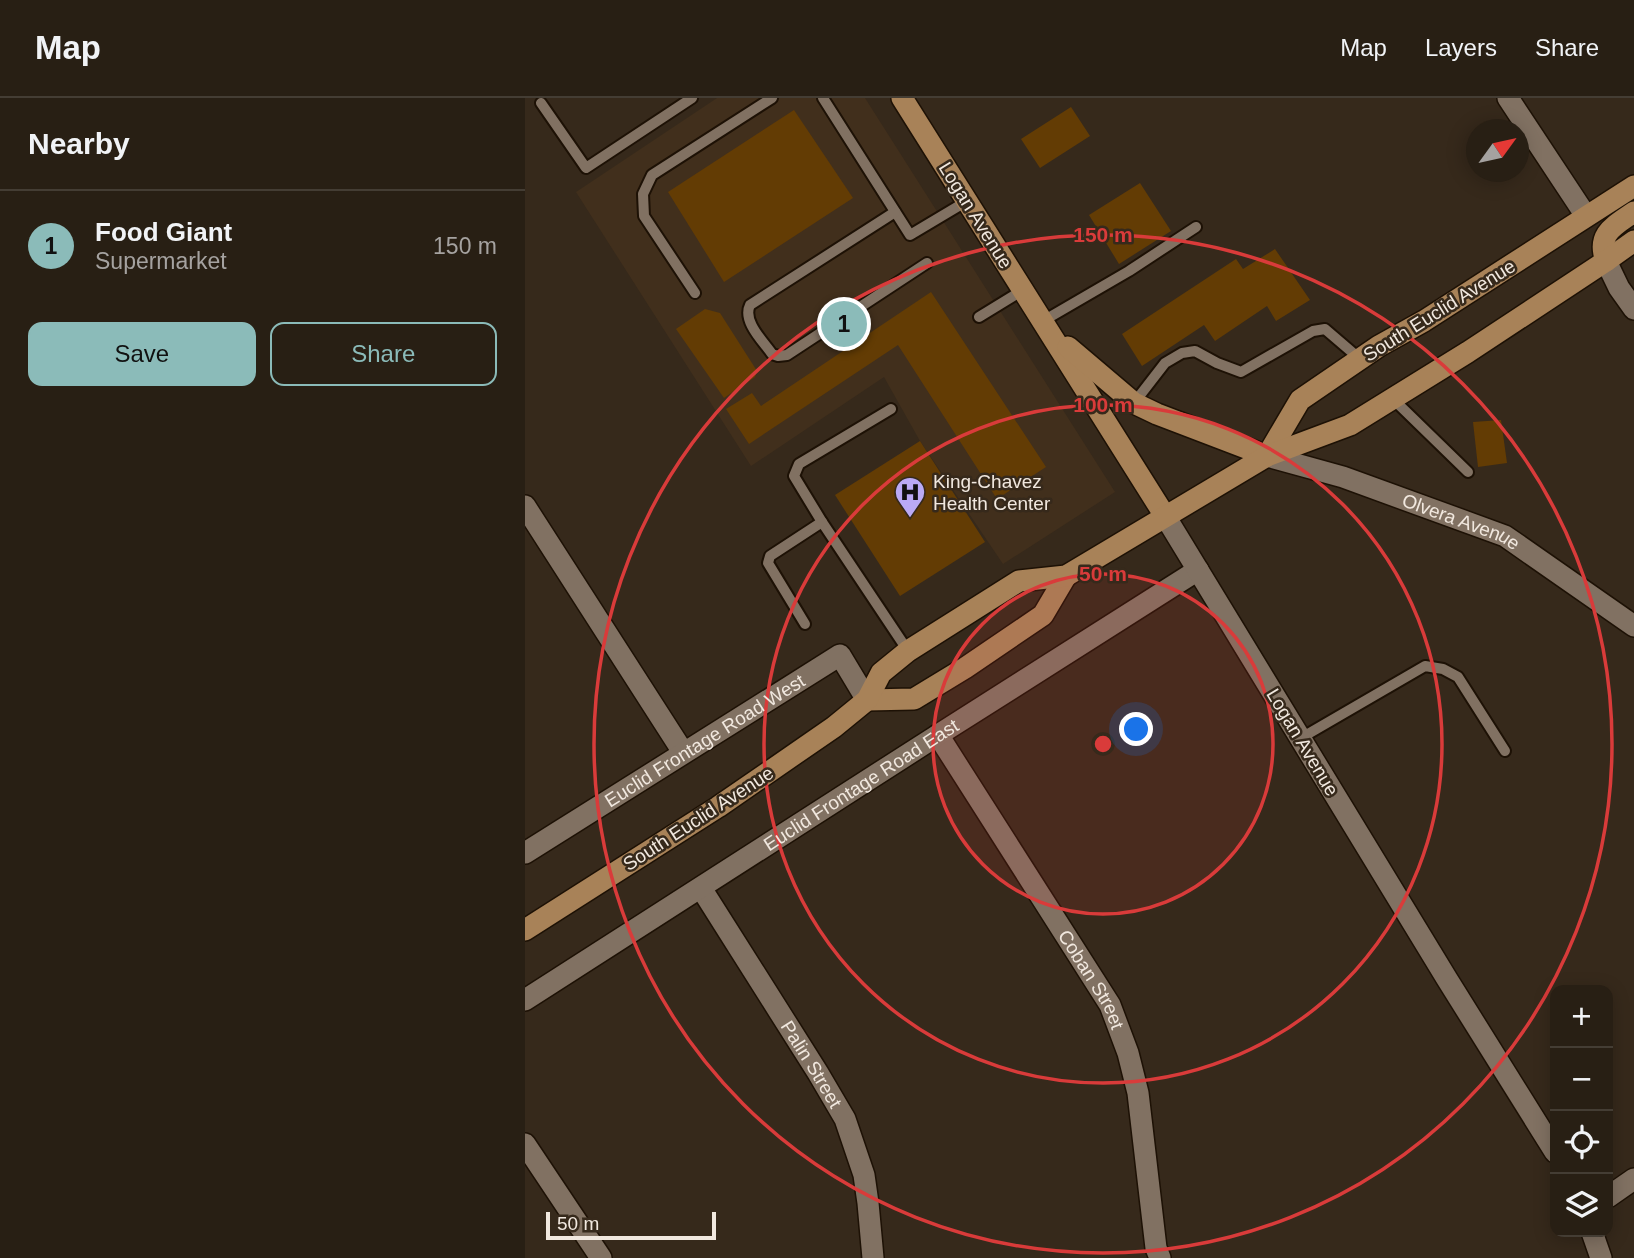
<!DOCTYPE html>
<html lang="en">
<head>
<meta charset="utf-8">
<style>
  :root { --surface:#281f14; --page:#30271d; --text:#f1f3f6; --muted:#a5a2a0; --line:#443d34; --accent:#8bbbb9 }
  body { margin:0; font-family:Helvetica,sans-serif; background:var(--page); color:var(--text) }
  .controls { position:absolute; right:21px; bottom:21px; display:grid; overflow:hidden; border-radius:14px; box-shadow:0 4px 18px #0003 }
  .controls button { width:63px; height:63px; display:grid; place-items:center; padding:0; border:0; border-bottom:2px solid var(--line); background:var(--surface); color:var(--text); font:35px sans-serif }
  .compass { position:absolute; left:941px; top:21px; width:63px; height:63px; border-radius:50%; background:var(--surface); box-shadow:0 4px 18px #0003; rotate:57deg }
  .scale { position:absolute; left:21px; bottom:18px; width:170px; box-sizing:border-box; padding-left:7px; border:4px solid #f1e8df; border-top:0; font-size:19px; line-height:24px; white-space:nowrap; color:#f1e8df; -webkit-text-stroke:5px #36291b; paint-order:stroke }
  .you { position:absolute; left:612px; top:632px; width:24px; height:24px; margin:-18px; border:5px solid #fff; border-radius:50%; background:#1a73e8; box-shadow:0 0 0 10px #1a73e833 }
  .badge { display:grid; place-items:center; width:46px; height:46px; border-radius:50%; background:var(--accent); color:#111; font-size:23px; font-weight:700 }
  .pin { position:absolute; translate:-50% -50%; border:4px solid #fff; box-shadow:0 2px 7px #0006 }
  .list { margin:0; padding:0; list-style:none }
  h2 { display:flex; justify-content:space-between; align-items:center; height:91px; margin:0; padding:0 28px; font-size:30px }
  h2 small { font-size:23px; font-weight:400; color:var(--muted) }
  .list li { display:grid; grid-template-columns:46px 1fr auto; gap:21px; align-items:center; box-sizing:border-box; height:112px; padding:0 28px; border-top:2px solid var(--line) }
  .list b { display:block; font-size:26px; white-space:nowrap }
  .list p { margin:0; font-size:23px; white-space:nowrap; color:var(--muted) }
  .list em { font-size:23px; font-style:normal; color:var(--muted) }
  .actions { display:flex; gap:14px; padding:21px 28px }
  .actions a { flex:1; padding:16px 0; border:2px solid var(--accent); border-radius:14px; text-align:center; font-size:24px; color:var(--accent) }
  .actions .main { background:var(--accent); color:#111 }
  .icon { flex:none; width:38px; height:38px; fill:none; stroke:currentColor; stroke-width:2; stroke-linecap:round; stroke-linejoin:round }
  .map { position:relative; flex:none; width:1109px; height:1160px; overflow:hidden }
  header { display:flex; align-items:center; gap:42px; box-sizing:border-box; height:98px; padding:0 35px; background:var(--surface); border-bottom:2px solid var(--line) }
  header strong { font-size:33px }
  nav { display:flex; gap:38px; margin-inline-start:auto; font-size:24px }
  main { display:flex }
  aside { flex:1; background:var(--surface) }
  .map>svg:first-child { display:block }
</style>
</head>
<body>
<header>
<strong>Map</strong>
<nav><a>Map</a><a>Layers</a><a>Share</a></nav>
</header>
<main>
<aside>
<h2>Nearby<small></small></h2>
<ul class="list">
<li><span class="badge">1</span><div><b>Food Giant</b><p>Supermarket</p></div><em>150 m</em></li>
</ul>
<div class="actions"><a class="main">Save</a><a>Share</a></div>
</aside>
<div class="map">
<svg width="1109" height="1160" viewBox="0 0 1109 1160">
  <rect width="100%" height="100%" fill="#36291b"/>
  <path fill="#412f1c" d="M 192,0 L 340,0 L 590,394 L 478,466 L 395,343 L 359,279 L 226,368 L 51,94 Z"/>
  <g fill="#633c04">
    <path d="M 546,9 L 565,38 L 515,70 L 496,41 Z"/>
    <path d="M 269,12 L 328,100 L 199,184 L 143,94 Z"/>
    <path d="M 615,85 L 646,133 L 594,166 L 564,117 Z"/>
    <path d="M 750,151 L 785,202 L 751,223 L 742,208 L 690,243 L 679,227 L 617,268 L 597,236 L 711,161 L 718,171 Z"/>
    <path d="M 406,194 L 521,369 L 472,401 L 373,247 L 224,346 L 201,311 L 227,295 L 236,308 Z"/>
    <path d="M 180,211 L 195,215 L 232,273 L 230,279 L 199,300 L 151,231 Z"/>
    <path d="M 976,322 L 982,365 L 953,369 L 948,324 Z"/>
    <path d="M 395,343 L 460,444 L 375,498 L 310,397 Z"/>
  </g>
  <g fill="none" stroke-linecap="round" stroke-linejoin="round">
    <g stroke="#1d1105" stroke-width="14">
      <g id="lane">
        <path d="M 298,0 L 385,137 L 442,103"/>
        <path d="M 16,5 L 61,70 L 167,0"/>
        <path d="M 370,114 L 225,207 C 217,223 238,243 247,256 L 253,258 L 262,257 L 402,165"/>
        <path d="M 170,195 L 119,118 L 118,96 L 127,77 L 247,0"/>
        <path d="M 454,219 L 498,192"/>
        <path d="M 518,223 L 604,173 L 671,129"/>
        <path d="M 868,301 L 943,374"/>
        <path d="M 609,305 L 640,265 L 657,255 L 670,253 L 692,265 L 716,274 L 788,233 L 800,231 L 835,261"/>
        <path d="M 366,311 L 274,366 L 269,378 L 297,424 L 383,553"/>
        <path d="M 280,526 L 243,465 L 245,458 L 297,424"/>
        <path d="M 776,640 L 900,568 L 918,571 L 933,579 L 980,653"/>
      </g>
    </g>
    <g stroke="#1d1105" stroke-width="24">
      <g id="street">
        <path d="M 983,0 L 1061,118"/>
        <path d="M 1081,163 L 1094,190 L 1109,211"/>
        <path d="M 0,408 L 158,654"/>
        <path id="s1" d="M 413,637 L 585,907 L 603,955 L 613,995 L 631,1150 L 635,1160"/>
        <path id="s2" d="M 0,755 L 315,557 L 342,602"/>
        <path id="s3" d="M 176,790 L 293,975 L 320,1021 L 339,1077 L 343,1105 L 348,1160"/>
        <path id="s4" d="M 0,902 L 413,637 L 673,472"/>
        <path d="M 0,1046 L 76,1160"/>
        <path d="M 1083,1099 L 1109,1081"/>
      </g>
    </g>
    <g stroke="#1d1105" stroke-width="24">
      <g id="secondary">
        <path id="s5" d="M 742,358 L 818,379 L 980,438 L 1109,528"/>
        <path d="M 640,418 L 922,881 L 1030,1054"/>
        <path d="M 1067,1134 L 1076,1160"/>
      </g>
    </g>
    <g stroke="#1d1105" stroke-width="24">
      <g id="primary">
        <path d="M 377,0 L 640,418"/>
        <path d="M 1081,163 C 1071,136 1089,128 1109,114"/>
        <path d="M 543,249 L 609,305 L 632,316 L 742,358"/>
        <path d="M 742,358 L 775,302 L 854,248 L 899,223 L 1109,88"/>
        <path d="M 342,602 L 389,601 L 440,570 L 518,517 L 541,478"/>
        <path d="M 0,832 L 193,709 L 309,629 L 342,602 L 356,575 L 383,553 L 494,483 L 541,478 L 742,358 L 825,327 L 943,254 L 1081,163 L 1109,143"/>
      </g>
    </g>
    <use href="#lane" stroke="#817162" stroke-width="10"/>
    <use href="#street" stroke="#817162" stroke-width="21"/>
    <use href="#secondary" stroke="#817162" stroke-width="21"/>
    <use href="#primary" stroke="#a88258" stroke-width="21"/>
  </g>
  <circle cx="578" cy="646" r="170" fill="#d93b3a" fill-opacity=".12"/>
  <g fill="none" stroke="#d93b3a" stroke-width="3.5">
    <circle cx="578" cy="646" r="170"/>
    <circle cx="578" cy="646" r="339"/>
    <circle cx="578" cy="646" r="509"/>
  </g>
  <defs>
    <g id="hospital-pin" transform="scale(1.575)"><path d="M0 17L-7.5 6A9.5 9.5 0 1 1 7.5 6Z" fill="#baaaf6" stroke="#36291b"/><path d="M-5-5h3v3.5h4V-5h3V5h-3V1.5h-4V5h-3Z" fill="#111"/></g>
  </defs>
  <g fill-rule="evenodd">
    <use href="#hospital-pin" x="385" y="394"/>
  </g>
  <g text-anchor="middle" stroke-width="5" stroke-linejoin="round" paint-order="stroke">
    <g font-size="19" fill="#f1e8df" stroke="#36291b">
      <text transform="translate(451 117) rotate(58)" y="7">Logan Avenue</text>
      <text transform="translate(914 212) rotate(-32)" y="7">South Euclid Avenue</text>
      <text dy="7" stroke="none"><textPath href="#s5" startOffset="205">Olvera Avenue</textPath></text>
      <text dy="7" stroke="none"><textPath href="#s2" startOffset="212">Euclid Frontage Road West</textPath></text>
      <text transform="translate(778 644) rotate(59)" y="7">Logan Avenue</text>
      <text dy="7" stroke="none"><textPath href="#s4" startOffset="399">Euclid Frontage Road East</textPath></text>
      <text transform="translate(173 720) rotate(-33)" y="7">South Euclid Avenue</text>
      <text dy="7" stroke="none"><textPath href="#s1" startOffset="289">Coban Street</textPath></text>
      <text dy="7" stroke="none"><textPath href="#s3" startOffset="208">Palin Street</textPath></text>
    </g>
    <g font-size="19" fill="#f1e8df" stroke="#36291b" text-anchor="start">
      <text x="408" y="390">King-Chavez<tspan x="408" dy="22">Health Center</tspan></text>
    </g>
  </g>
  <circle cx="578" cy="646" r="10" fill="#d93b3a" stroke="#36291b" stroke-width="3.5"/>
  <g font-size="21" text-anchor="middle" font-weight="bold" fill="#d93b3a" stroke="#36291b" stroke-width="5" stroke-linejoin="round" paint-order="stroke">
    <text x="578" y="144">150 m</text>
    <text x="578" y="314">100 m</text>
    <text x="578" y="483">50 m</text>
  </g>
</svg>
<div class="controls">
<button>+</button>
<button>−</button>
<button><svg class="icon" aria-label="locate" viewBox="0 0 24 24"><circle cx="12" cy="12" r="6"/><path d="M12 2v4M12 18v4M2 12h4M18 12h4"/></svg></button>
<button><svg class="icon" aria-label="layers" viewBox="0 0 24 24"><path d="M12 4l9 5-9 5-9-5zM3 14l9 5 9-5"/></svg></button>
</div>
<svg class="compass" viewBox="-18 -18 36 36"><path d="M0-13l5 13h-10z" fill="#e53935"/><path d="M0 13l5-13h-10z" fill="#a5a2a0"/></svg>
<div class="scale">50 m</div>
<div class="you"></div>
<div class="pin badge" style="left:319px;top:226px">1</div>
</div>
</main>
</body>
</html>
